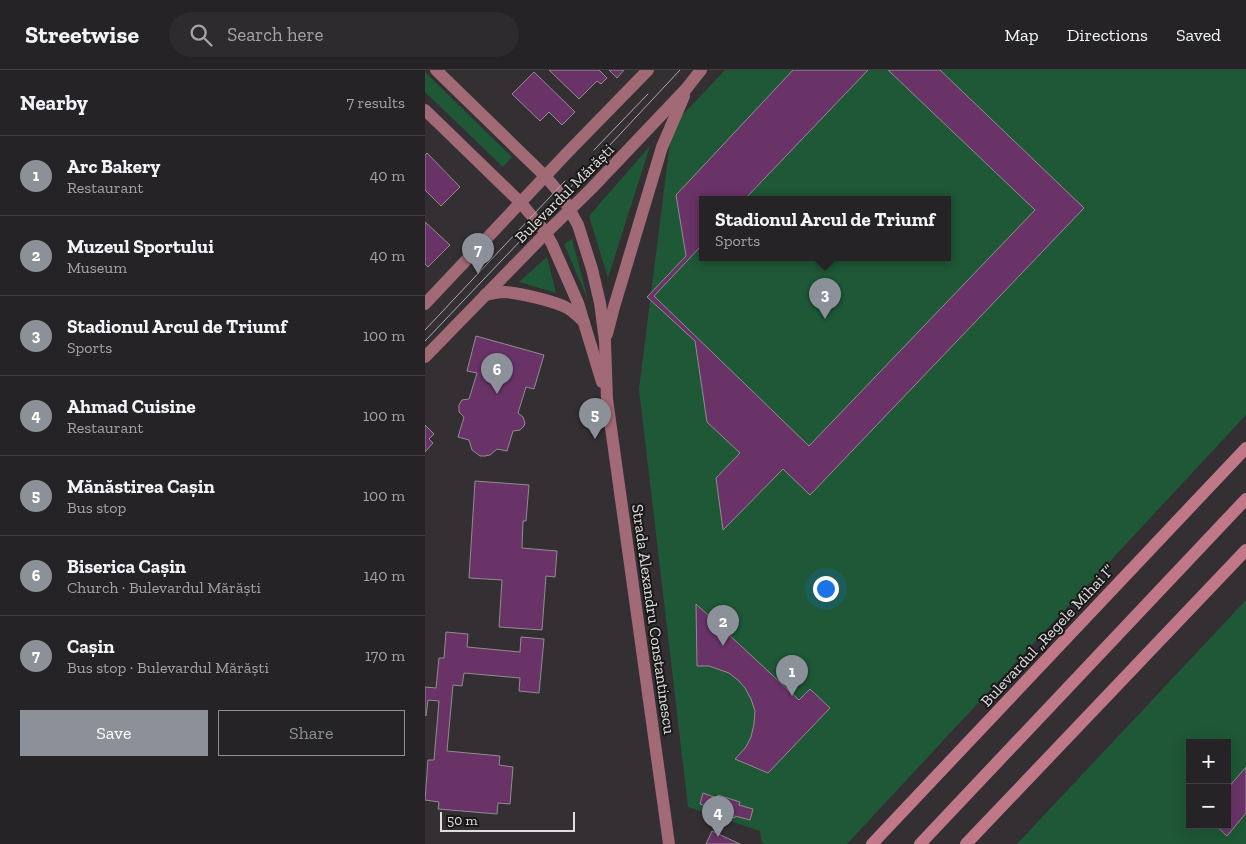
<!DOCTYPE html>
<html lang="en">
<head>
<meta charset="utf-8">
<style>
  :root { --surface:#262326; --page:#2e2b2e; --text:#f1f3f6; --muted:#a4a4a7; --line:#424043; --accent:#8c9099 }
  body { margin:0; font-family:"Zilla Slab",serif; background:var(--page); color:var(--text) }
  .controls { position:absolute; right:15px; bottom:15px; display:grid; overflow:hidden; border-radius:0px; box-shadow:0 5px 20px #0002 }
  .controls button { width:45px; height:45px; display:grid; place-items:center; padding:0; border:0; border-bottom:1px solid var(--line); background:var(--surface); color:var(--text); font:25px sans-serif }
  .scale { position:absolute; left:15px; bottom:12px; width:135px; box-sizing:border-box; padding-left:5px; border:2px solid #e0dddf; border-top:0; font-size:14px; line-height:18px; white-space:nowrap; color:#e0dddf; -webkit-text-stroke:4px #191819; paint-order:stroke }
  .you { position:absolute; left:400px; top:518px; width:18px; height:18px; margin:-12px; border:4px solid #fff; border-radius:50%; background:#1a73e8; box-shadow:0 0 0 8px #1a73e833 }
  .badge { display:grid; place-items:center; width:32px; height:32px; border-radius:50%; background:var(--accent); color:#fff; font-size:16px; font-weight:700 }
  .pin { position:absolute; translate:-50% -41px; filter:drop-shadow(0 1px 2px #0008) }
  .pin::after { content:''; position:absolute; top:26px; width:18px; height:15px; background:inherit; clip-path:polygon(0 0,100% 0,50% 100%) }
  .popup { position:absolute; left:274px; top:126px; width:252px; height:65px; box-sizing:border-box; display:grid; place-content:center; border-radius:0px; background:var(--surface); filter:drop-shadow(0 1px 4px #0005); font-size:16px; white-space:nowrap; color:var(--muted) }
  .popup b { font-size:19px; color:var(--text) }
  .popup::after { content:''; position:absolute; left:50%; top:100%; margin-left:-10px; border:10px solid transparent; border-top-color:var(--surface) }
  .list { margin:0; padding:0; list-style:none }
  h2 { display:flex; justify-content:space-between; align-items:center; height:65px; margin:0; padding:0 20px; font-size:21px }
  h2 small { font-size:16px; font-weight:400; color:var(--muted) }
  .list li { display:grid; grid-template-columns:32px 1fr auto; gap:15px; align-items:center; box-sizing:border-box; height:80px; padding:0 20px; border-top:1px solid var(--line) }
  .list b { display:block; font-size:19px; white-space:nowrap }
  .list p { margin:0; font-size:16px; white-space:nowrap; color:var(--muted) }
  .list em { font-size:16px; font-style:normal; color:var(--muted) }
  .actions { display:flex; gap:10px; padding:15px 20px }
  .actions a { flex:1; padding:11px 0; border:1px solid var(--accent); border-radius:0px; text-align:center; font-size:18px; color:var(--accent) }
  .actions .main { background:var(--accent); color:#fff }
  .icon { flex:none; width:28px; height:28px; fill:none; stroke:currentColor; stroke-width:2; stroke-linecap:round; stroke-linejoin:round }
  .map { position:relative; flex:none; width:821px; height:774px; overflow:hidden }
  header { display:flex; align-items:center; gap:30px; box-sizing:border-box; height:70px; padding:0 25px; background:var(--surface); border-bottom:1px solid var(--line) }
  header strong { font-size:24px }
  nav { display:flex; gap:28px; margin-inline-start:auto; font-size:18px }
  .search { width:350px; height:45px; background:var(--page); display:flex; align-items:center; gap:12px; box-sizing:border-box; padding:0 18px; border-radius:28px; color:var(--muted); font-size:19px }
  main { display:flex }
  aside { flex:1; background:var(--surface) }
  .map>svg:first-child { display:block }
</style>
</head>
<body>
<header>
<strong>Streetwise</strong>
<div class="search"><svg class="icon" aria-label="search" viewBox="0 0 24 24"><circle cx="10" cy="10" r="6"/><path d="M15 15l6 6"/></svg>Search here</div>
<nav><a>Map</a><a>Directions</a><a>Saved</a></nav>
</header>
<main>
<aside>
<h2>Nearby<small>7 results</small></h2>
<ul class="list">
<li><span class="badge">1</span><div><b>Arc Bakery</b><p>Restaurant</p></div><em>40 m</em></li>
<li><span class="badge">2</span><div><b>Muzeul Sportului</b><p>Museum</p></div><em>40 m</em></li>
<li><span class="badge">3</span><div><b>Stadionul Arcul de Triumf</b><p>Sports</p></div><em>100 m</em></li>
<li><span class="badge">4</span><div><b>Ahmad Cuisine</b><p>Restaurant</p></div><em>100 m</em></li>
<li><span class="badge">5</span><div><b>Mănăstirea Cașin</b><p>Bus stop</p></div><em>100 m</em></li>
<li><span class="badge">6</span><div><b>Biserica Cașin</b><p>Church · Bulevardul Mărăști</p></div><em>140 m</em></li>
<li><span class="badge">7</span><div><b>Cașin</b><p>Bus stop · Bulevardul Mărăști</p></div><em>170 m</em></li>
</ul>
<div class="actions"><a class="main">Save</a><a>Share</a></div>
</aside>
<div class="map">
<svg width="821" height="774" viewBox="0 0 821 774">
  <rect width="100%" height="100%" fill="#332f32"/>
  <g fill="#1e5836" fill-rule="evenodd">
    <path d="M 300,0 L 821,0 L 821,345 L 422,774 L 340,774 L 337,773 L 335,761 L 263,737 L 214,319 L 247,56 ZM 278,130 L 522,130 L 522,188 L 278,188 Z"/>
    <path d="M 0,2 L 87,87 L 78,97 L 0,22 Z"/>
    <path d="M 225,76 L 183,208 L 164,146 Z"/>
    <path d="M 147,169 L 163,230 L 139,174 Z"/>
    <path d="M 122,187 L 131,223 L 94,212 Z"/>
    <path d="M 821,530 L 821,774 L 592,774 ZM 765,673 L 802,673 L 802,755 L 765,755 Z"/>
  </g>
  <g fill="#6a3368" stroke="#918c90">
    <path d="M 124,0 L 174,0 L 182,8 L 176,14 L 172,11 L 154,29 Z"/>
    <path d="M 184,0 L 199,0 L 192,8 Z"/>
    <path d="M 368,0 L 443,0 L 319,130 L 278,130 L 278,174 L 229,226 L 384,376 L 610,140 L 463,0 L 515,0 L 659,138 L 385,425 L 358,399 L 298,460 L 291,408 L 315,383 L 282,352 L 270,271 L 222,227 L 261,186 L 251,125 Z"/>
    <path d="M 109,2 L 150,42 L 137,55 L 124,42 L 115,51 L 87,24 Z"/>
    <path d="M 2,83 L 35,117 L 16,136 L 0,120 L 0,85 Z"/>
    <path d="M 0,152 L 25,175 L 3,197 L 0,194 Z"/>
    <path d="M 51,266 L 119,285 L 109,319 L 101,317 L 93,343 L 98,347 L 100,353 L 99,356 L 95,360 L 88,361 L 82,381 L 72,379 L 65,385 L 60,386 L 55,386 L 47,380 L 44,370 L 33,367 L 39,347 L 34,342 L 34,335 L 37,330 L 44,329 L 52,303 L 42,301 Z"/>
    <path d="M 0,355 L 9,364 L 4,369 L 8,373 L 0,382 Z"/>
    <path d="M 50,411 L 104,415 L 101,451 L 98,451 L 97,478 L 132,481 L 130,507 L 121,506 L 117,560 L 74,557 L 77,510 L 44,508 Z"/>
    <path d="M 271,534 L 374,630 L 385,619 L 405,638 L 343,703 L 310,689 L 321,677 L 326,667 L 329,654 L 330,641 L 326,629 L 320,618 L 314,611 L 304,603 L 284,596 L 272,596 Z"/>
    <path d="M 21,562 L 43,564 L 42,577 L 95,582 L 96,567 L 119,569 L 114,623 L 94,621 L 95,608 L 39,603 L 37,616 L 28,615 L 22,681 L 75,686 L 74,695 L 88,697 L 85,734 L 73,733 L 72,744 L 13,739 L 14,732 L 0,730 L 3,690 L 9,690 L 14,631 L 3,630 L 1,646 L 0,645 L 0,617 L 11,618 L 14,588 L 19,588 Z"/>
    <path d="M 821,697 L 821,743 L 802,766 L 790,755 L 802,755 L 802,719 Z"/>
    <path d="M 278,723 L 292,728 L 293,725 L 315,732 L 314,735 L 328,739 L 325,750 L 310,746 L 310,748 L 288,741 L 289,739 L 275,734 Z"/>
    <path d="M 287,761 L 315,774 L 281,774 Z"/>
  </g>
  <g fill="none" stroke-linecap="round" stroke-linejoin="round">
    <g stroke="#a26976" stroke-width="12">
      <path d="M 11,0 L 121,107 L 137,126 L 153,155 L 167,199 L 175,233 L 180,271 L 182,329 L 244,774"/>
      <path d="M 0,40 L 96,133 L 121,163 L 127,174 L 153,233 L 177,312"/>
      <path d="M 60,225 C 66,224 73,222 79,222 C 94,223 131,231 144,239 C 150,243 154,247 159,252"/>
      <path d="M 0,234 L 143,82 L 223,0"/>
      <path d="M 182,264 L 189,237 L 237,77 L 259,26"/>
      <path d="M 0,287 L 121,163 L 166,119 L 261,19 L 276,0"/>
    </g>
    <g stroke="#c07889" stroke-width="12">
      <path d="M 447,774 L 821,378"/>
      <path d="M 495,774 L 821,429"/>
      <path d="M 541,774 L 821,480"/>
    </g>
    <g stroke="#aca9ab" stroke-width="1">
      <path d="M 169,80 L 223,24"/>
      <path d="M 0,260 L 140,111"/>
      <path d="M 0,271 L 98,168 L 255,0"/>
    </g>
  </g>
  <g text-anchor="middle" stroke-width="4" stroke-linejoin="round" paint-order="stroke">
    <g font-size="16" fill="#e0dddf" stroke="#191819">
      <text transform="translate(139 123) rotate(-45)" y="6">Bulevardul Mărăști</text>
      <text transform="translate(229 549) rotate(82)" y="6">Strada Alexandru Constantinescu</text>
      <text transform="translate(622 565) rotate(-47)" y="6">Bulevardul „Regele Mihai I”</text>
    </g>
  </g>
</svg>
<div class="controls">
<button>+</button>
<button>−</button>
</div>
<div class="scale">50 m</div>
<div class="you"></div>
<div class="pin badge" style="left:367px;top:626px">1</div>
<div class="pin badge" style="left:298px;top:576px">2</div>
<div class="pin badge" style="left:400px;top:249px">3</div>
<div class="popup"><b>Stadionul Arcul de Triumf</b>Sports</div>
<div class="pin badge" style="left:293px;top:767px">4</div>
<div class="pin badge" style="left:170px;top:369px">5</div>
<div class="pin badge" style="left:72px;top:324px">6</div>
<div class="pin badge" style="left:53px;top:204px">7</div>
</div>
</main>
</body>
</html>
